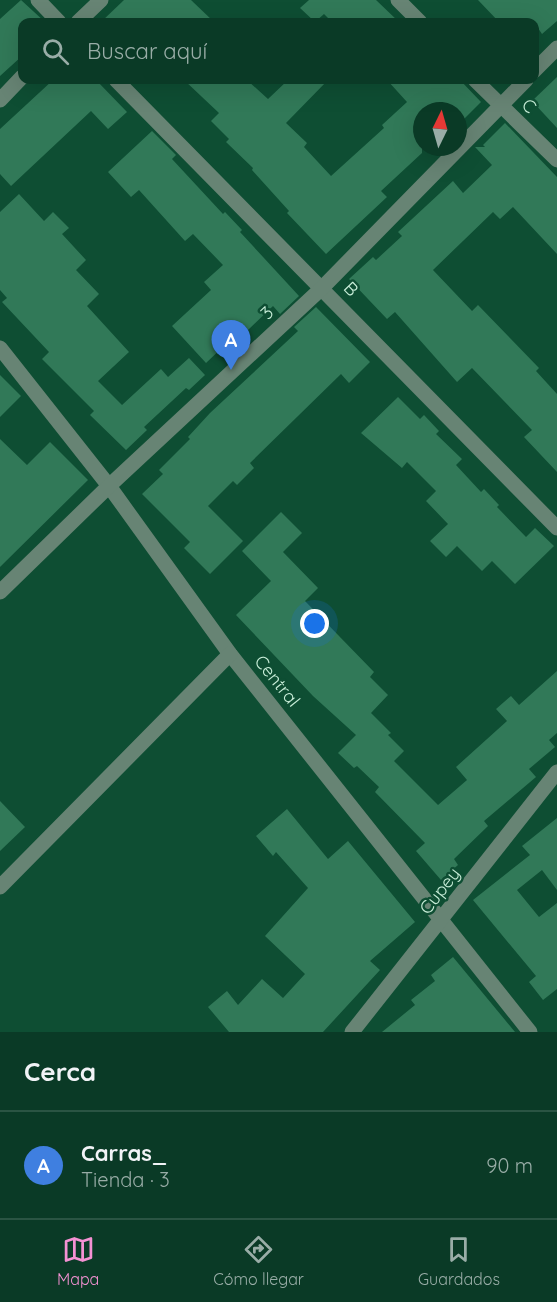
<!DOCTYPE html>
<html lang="es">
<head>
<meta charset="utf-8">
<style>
  :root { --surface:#0a3a26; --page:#13412e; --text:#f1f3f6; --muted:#99ada7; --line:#2a5443; --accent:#f491d3 }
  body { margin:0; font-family:Quicksand,sans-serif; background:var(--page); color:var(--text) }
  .compass { position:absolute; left:413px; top:102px; width:54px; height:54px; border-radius:50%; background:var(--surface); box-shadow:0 6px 24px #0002; rotate:5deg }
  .you { position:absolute; left:315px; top:624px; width:21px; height:21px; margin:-15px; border:4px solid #fff; border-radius:50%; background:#1a73e8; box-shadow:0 0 0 9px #1a73e833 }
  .badge { display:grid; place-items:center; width:39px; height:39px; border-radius:50%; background:var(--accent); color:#fff; font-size:20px; font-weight:700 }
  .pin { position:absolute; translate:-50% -50px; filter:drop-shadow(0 2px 3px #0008) }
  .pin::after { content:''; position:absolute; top:32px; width:21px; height:18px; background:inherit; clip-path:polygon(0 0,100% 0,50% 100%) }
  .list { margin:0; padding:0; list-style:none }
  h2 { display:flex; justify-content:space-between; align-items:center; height:78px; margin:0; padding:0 24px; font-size:26px }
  h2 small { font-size:20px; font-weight:400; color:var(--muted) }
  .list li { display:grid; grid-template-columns:39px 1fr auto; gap:18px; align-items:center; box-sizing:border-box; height:108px; padding:0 24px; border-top:2px solid var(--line) }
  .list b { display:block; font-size:22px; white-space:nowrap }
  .list p { margin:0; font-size:20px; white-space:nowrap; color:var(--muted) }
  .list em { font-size:20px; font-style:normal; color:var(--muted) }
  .icon { flex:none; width:33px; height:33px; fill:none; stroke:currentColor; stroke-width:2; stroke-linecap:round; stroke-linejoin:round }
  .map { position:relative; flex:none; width:557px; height:1032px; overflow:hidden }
  .search { position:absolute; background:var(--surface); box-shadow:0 6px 24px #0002; left:18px; right:18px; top:18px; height:66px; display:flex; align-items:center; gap:15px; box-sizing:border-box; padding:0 21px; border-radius:12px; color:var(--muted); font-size:22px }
  .sheet { height:186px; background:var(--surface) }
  nav { display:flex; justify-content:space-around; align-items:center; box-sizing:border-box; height:84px; border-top:2px solid var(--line); background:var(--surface); font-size:16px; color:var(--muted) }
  nav a { display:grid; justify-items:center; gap:3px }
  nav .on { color:var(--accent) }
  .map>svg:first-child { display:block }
</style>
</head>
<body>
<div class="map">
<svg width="557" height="1032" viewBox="0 0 557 1032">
  <rect width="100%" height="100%" fill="#0e4e33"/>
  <g fill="#317958">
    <path d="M 21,0 L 45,22 L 22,22 L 22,56 L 0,76 L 0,19 Z"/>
    <path d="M 124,0 L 191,0 L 214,22 L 101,22 Z"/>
    <path d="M 309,0 L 376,0 L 399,22 L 332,22 L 324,14 L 315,22 L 300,8 Z"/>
    <path d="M 478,0 L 557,0 L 557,21 L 542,34 L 534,22 L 499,22 Z"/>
    <path d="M 557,77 L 557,128 L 532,101 Z"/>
    <path d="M 53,80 L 96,80 L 127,112 L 108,129 L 91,111 L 11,186 L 0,174 L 0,129 Z"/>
    <path d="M 184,80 L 247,80 L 268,99 L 288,80 L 328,80 L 286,123 L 307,143 L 304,147 L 331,176 L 384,128 L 382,125 L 407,102 L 387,80 L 460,80 L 481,102 L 461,122 L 458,111 L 422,111 L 422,153 L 381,191 L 387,197 L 326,254 L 287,213 L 289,211 L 252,170 L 253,168 L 226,142 L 229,139 L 211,121 L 219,113 Z"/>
    <path d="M 505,123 L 557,177 L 557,254 L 513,207 L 500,219 L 493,212 L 433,270 L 472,311 L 478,305 L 539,368 L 536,371 L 557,394 L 557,472 L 524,437 L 532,430 L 472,368 L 457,382 L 395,312 L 387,319 L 349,279 L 373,257 L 376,260 L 402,236 L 398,232 L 453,181 L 463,193 L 492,165 L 475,147 L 485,147 L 483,145 Z"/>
    <path d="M 152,131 L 176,155 L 172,159 L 223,214 L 225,212 L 242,230 L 240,232 L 299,296 L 280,314 L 273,306 L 248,330 L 245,326 L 206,363 L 172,326 L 211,290 L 204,282 L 223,265 L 193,234 L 185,241 L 139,190 L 131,197 L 108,172 Z"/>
    <path d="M 19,194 L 44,221 L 53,212 L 69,228 L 62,234 L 86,260 L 76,270 L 99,294 L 87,306 L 129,352 L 98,381 L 122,405 L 161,369 L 168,377 L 189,358 L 205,375 L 189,390 L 186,388 L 144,427 L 147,430 L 126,450 L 90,415 L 94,411 L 42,359 L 49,352 L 2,302 L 7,298 L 0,290 L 0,212 Z"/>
    <path d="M 316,307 L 370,362 L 349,383 L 341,374 L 250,463 L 254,468 L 237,485 L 233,481 L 208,506 L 243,541 L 210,574 L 184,548 L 190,542 L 142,494 L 163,474 L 159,470 L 190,439 L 188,437 L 210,413 L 298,331 L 294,327 Z"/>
    <path d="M 0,375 L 21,396 L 0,417 Z"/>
    <path d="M 398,397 L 420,419 L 424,415 L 439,431 L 436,434 L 462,459 L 456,465 L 481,492 L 484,489 L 499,505 L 497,507 L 526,537 L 535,528 L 554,546 L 515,584 L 492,561 L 482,571 L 457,546 L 446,557 L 430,541 L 448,524 L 426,501 L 436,491 L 407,462 L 402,468 L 361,433 Z"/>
    <path d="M 0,439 L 27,465 L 50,442 L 88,480 L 0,567 Z"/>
    <path d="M 281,512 L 302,533 L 283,552 L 318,588 L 305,601 L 374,672 L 370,677 L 388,695 L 371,713 L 391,733 L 388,735 L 404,751 L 394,761 L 438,805 L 467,780 L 456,767 L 507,721 L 496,709 L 511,696 L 519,705 L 557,671 L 557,733 L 549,740 L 555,747 L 529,769 L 536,777 L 484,821 L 488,826 L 454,859 L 458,865 L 441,880 L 416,851 L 425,843 L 375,792 L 379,787 L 357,766 L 354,768 L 338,753 L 356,735 L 313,696 L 236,615 L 271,581 L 242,551 Z"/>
    <path d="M 0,801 L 25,827 L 0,851 Z"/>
    <path d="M 287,809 L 328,859 L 348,841 L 415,922 L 370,961 L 380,970 L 323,1032 L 229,1032 L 208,1007 L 227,991 L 238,1005 L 262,979 L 283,998 L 305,974 L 265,936 L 308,888 L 276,852 L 273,856 L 256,836 Z"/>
    <path d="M 557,818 L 557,890 L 542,870 L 517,890 L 539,917 L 557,903 L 557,989 L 543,1000 L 529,982 L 536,976 L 473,900 L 530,855 L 522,846 Z"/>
    <path d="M 453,957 L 515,1032 L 382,1032 L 415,1005 L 411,1000 L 435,981 L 431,975 Z"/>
  </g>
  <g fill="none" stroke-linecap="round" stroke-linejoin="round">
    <g stroke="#678474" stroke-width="15">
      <path d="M 38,0 L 59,22"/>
      <path d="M 398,0 L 420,22"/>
      <path d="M 78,22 L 101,0"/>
      <path d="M 534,71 L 557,48"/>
      <path d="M 116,80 L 557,528"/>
      <path d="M 475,80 L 557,160"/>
      <path d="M 0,100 L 22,77"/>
      <path d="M 0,348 L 109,486 L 230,654 L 530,1032"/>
      <path d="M 0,592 L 109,486 L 322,288 L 526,80"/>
      <path d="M 0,887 L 230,654"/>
      <path d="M 352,1032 L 557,772"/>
    </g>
  </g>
  <g text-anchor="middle" stroke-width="5" stroke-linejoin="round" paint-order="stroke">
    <g font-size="18" fill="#caefda" stroke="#0e4e33">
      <text transform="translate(529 106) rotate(44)" y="6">C</text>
      <text transform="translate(351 289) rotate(46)" y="6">B</text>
      <text transform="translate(267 313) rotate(-43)" y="6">3</text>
      <text transform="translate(277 681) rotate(51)" y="6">Central</text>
      <text transform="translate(440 891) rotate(-52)" y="6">Cupey</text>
    </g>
  </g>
</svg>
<svg class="compass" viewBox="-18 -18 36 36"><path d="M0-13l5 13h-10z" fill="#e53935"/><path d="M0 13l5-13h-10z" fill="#99ada7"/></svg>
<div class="you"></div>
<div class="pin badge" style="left:231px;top:370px;background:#3f7fe0">A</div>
<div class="search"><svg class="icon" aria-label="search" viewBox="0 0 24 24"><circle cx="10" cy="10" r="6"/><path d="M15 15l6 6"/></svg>Buscar aquí</div>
</div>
<section class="sheet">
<h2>Cerca<small></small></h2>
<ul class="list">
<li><span class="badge" style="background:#3f7fe0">A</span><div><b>Carras_</b><p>Tienda · 3</p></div><em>90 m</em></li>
</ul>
</section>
<nav>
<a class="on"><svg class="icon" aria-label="map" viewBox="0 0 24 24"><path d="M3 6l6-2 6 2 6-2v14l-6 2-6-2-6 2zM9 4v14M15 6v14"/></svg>Mapa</a>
<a><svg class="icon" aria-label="directions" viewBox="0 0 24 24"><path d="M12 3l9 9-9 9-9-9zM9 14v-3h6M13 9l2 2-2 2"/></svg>Cómo llegar</a>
<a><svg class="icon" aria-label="saved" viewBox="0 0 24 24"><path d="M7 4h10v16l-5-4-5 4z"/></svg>Guardados</a>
</nav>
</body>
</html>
